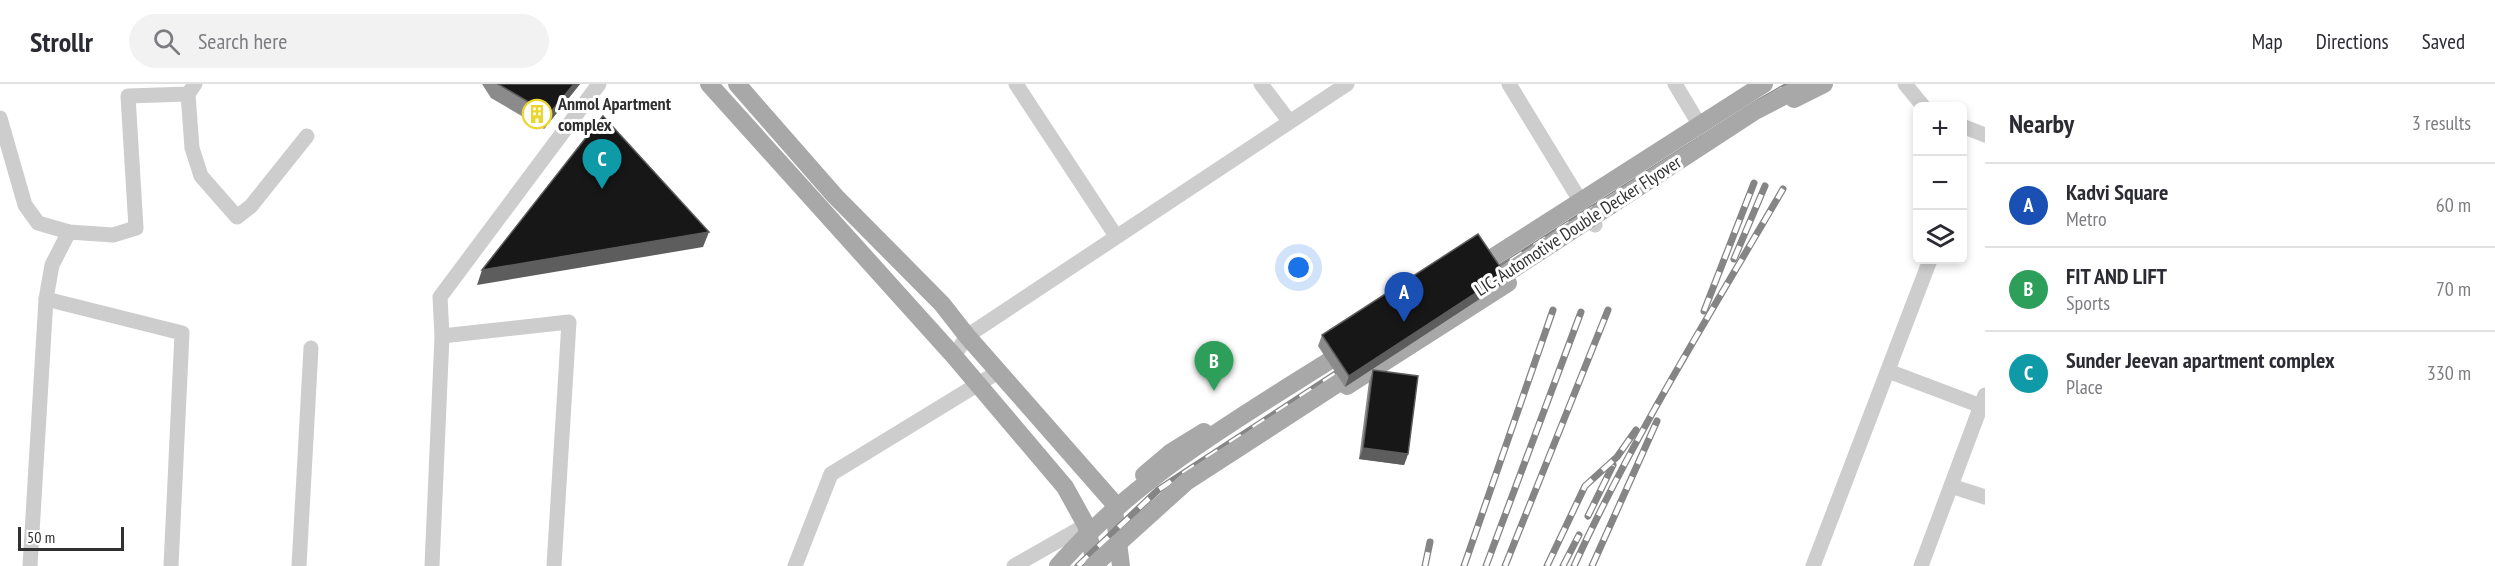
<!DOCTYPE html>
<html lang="en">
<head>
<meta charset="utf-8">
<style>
  :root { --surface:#fff; --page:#f2f2f3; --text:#2b2b33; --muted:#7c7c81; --line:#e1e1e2; --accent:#2563eb }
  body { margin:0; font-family:"PT Sans Narrow",sans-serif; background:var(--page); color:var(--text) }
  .controls { position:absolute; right:18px; top:18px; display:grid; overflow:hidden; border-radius:9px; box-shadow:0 3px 9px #0003 }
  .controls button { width:54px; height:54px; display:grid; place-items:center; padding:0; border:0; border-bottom:2px solid var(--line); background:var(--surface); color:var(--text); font:30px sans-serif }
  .scale { position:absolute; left:18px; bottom:15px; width:106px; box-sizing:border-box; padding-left:6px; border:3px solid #303030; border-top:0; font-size:16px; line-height:21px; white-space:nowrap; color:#303030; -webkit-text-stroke:4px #fff; paint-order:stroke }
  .you { position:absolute; left:1299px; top:184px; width:21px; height:21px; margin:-15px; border:4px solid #fff; border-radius:50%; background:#1a73e8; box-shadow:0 0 0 9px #1a73e833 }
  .badge { display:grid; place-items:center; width:39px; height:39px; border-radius:50%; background:var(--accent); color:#fff; font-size:20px; font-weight:700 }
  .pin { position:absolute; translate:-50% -50px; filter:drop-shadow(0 2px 3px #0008) }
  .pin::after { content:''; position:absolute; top:32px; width:21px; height:18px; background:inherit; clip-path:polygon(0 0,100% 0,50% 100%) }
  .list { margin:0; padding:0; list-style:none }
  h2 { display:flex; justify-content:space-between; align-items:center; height:78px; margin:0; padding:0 24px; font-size:26px }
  h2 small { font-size:20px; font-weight:400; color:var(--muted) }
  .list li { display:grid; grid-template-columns:39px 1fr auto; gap:18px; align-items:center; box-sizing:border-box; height:84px; padding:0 24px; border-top:2px solid var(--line) }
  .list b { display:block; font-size:22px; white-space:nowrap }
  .list p { margin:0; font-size:20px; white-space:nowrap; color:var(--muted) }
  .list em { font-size:20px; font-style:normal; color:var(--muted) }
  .icon { flex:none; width:33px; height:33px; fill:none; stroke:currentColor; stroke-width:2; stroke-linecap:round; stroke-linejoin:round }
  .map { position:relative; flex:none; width:1985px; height:482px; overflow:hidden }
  header { display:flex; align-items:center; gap:36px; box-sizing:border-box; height:84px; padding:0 30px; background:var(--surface); border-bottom:2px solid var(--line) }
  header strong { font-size:28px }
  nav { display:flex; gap:33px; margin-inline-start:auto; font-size:21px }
  .search { width:420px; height:54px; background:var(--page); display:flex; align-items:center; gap:15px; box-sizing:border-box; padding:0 21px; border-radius:33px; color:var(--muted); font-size:22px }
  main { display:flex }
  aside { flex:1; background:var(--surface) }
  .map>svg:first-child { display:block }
</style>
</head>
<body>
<header>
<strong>Strollr</strong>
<div class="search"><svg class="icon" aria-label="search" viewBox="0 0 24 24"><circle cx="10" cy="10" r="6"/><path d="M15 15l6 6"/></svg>Search here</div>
<nav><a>Map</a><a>Directions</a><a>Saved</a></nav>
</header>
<main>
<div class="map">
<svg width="1985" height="482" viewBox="0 0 1985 482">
  <rect width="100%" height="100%" fill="#fff"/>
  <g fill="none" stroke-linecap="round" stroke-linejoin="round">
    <g stroke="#cdcdcd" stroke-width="15">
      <path d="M 1016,0 L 1116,152"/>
      <path d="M 1261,0 L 1289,37"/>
      <path d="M 1509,0 L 1595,141"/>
      <path d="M 1675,0 L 1696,35"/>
      <path d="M 1905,0 L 1923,22"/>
      <path d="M 188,10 L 192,64 L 201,92 L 237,133 L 251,122 L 307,52"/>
      <path d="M 0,34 L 25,121 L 38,139 L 69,148 L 113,151 L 136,144 L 128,12 L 188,10 L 195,0"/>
      <path d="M 1962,42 L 1985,51"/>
      <path d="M 46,215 L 182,249 L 171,482"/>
      <path d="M 442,252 L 569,238 L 554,482"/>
      <path d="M 954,272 L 967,252 L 1347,0"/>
      <path d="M 1888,287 L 1981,322"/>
      <path d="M 1951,402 L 1985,413"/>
      <path d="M 30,482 L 46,215 L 52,181 L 69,148"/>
      <path d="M 299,482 L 311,264"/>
      <path d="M 432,482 L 442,252 L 440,213 L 599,0"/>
      <path d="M 795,482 L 831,390 L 998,288"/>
      <path d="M 1014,482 L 1086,441"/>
      <path d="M 1813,482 L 1930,176"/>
      <path d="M 1921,482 L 1985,311"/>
    </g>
    <g stroke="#a8a8a8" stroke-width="18">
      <path d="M 709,0 L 954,272 L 1065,403 L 1086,441 L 1096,482"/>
      <path d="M 737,0 L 835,112 L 942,220 L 967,252 L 1113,418 L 1121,482"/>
      <path d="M 1794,15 L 1824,0"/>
      <path d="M 1347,302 L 1508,199"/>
      <path d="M 1144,391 L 1170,369 L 1204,348"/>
    </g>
    <g stroke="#858585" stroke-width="7">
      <g id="rail">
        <path d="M 1734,175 L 1765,102"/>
        <path d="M 1487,192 L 1761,17 L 1791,0"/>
        <path d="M 1704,227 L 1754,99"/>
        <path d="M 1588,432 L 1613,381"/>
        <path d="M 1078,482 L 1158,406 L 1351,280"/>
        <path d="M 1425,482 L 1430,458"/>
        <path d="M 1464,482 L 1553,226"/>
        <path d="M 1486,482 L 1581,228"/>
        <path d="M 1505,482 L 1608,226"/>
        <path d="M 1547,482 L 1585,402 L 1617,373 L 1636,346"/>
        <path d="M 1563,482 L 1579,451"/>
        <path d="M 1574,482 C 1634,351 1711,229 1783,105"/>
        <path d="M 1592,482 L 1657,337"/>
      </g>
    </g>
    <use href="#rail" stroke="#fff" stroke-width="4.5" stroke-dasharray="14" stroke-linecap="butt"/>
    <g stroke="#a8a8a8" stroke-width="18">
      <path d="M 1473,186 L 1764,0"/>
      <path d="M 1484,204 L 1755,27 L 1807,0"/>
      <path d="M 1058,482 C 1138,390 1246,330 1348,265"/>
      <path d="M 1093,482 L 1186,398 L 1360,285"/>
    </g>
  </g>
  <g fill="#8b8b8b">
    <path d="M 482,0 L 580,0 L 544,45 L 491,14 Z"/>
    <path d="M 1505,190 L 1501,201 L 1345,303 L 1318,262 L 1322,251 Z"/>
    <path d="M 1373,286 L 1408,370 L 1404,381 L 1359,375 L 1369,297 Z"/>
  </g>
  <g fill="#5d5d5d">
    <path d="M 574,0 L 580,0 L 544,45 L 549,30 Z"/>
    <path d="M 709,148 L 703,163 L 477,201 L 482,186 Z"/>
    <path d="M 1505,190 L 1501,201 L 1345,303 L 1349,292 Z"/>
    <path d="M 1363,364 L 1408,370 L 1404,381 L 1359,375 Z"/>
  </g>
  <g fill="#171717" stroke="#5d5d5d" stroke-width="1.5">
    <path d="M 498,0 L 574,0 L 549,30 Z"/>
    <path d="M 603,32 L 709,148 L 482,186 Z"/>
    <path d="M 1478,150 L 1505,190 L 1349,292 L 1322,251 Z"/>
    <path d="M 1373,286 L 1418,292 L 1408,370 L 1363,364 Z"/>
  </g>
  <defs>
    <g id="building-ring" transform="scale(1.5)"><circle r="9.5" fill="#fff" stroke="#ebd62f" stroke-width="1.5"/><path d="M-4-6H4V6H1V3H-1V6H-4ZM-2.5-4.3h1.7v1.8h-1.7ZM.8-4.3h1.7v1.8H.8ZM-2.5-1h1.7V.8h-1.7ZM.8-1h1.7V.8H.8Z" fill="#ebd62f"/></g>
  </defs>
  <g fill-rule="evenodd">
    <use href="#building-ring" x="537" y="30"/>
  </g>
  <g text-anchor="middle" stroke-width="6" stroke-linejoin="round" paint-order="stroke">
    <g font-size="18" font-weight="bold" fill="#303030" stroke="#fff" text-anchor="start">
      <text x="558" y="26">Anmol Apartment<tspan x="558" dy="21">complex</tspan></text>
    </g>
    <g font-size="18" fill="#303030" stroke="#fff">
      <text transform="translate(1578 142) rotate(-33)" y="6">LIC- Automotive Double Decker Flyover</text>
    </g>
  </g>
</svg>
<div class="controls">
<button>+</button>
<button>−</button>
<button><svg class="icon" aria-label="layers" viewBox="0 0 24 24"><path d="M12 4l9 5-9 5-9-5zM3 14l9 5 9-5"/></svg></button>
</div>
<div class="scale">50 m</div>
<div class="you"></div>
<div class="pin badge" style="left:1404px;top:238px;background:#1a4fb4">A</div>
<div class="pin badge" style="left:1214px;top:307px;background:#2e9e5b">B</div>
<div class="pin badge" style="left:602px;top:105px;background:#0f9aa8">C</div>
</div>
<aside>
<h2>Nearby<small>3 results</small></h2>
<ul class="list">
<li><span class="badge" style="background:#1a4fb4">A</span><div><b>Kadvi Square</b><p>Metro</p></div><em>60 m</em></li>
<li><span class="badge" style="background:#2e9e5b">B</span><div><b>FIT AND LIFT</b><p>Sports</p></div><em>70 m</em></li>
<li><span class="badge" style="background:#0f9aa8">C</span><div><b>Sunder Jeevan apartment complex</b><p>Place</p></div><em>330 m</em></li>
</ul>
</aside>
</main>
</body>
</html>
